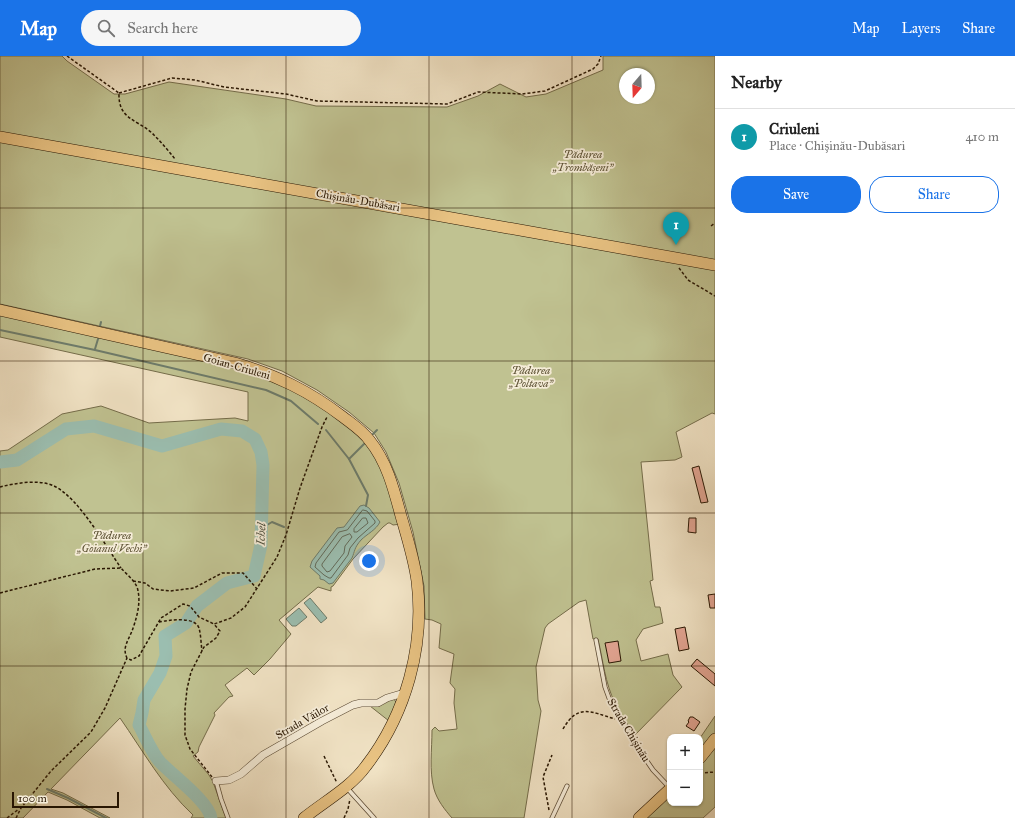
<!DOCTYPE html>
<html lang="en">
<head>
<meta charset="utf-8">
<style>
  :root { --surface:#fff; --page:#f6f6f6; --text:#222; --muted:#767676; --line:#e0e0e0; --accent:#1a73e8 }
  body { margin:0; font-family:"IM FELL Great Primer",serif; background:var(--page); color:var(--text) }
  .controls { position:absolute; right:12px; bottom:12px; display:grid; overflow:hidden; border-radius:8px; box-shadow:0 1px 3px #0004 }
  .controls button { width:36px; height:36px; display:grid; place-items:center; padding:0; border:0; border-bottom:1px solid var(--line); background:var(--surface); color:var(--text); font:20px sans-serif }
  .compass { position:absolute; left:619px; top:12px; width:36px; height:36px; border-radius:50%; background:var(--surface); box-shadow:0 1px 3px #0004; rotate:199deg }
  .scale { position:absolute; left:12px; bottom:10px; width:107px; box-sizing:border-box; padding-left:4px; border:2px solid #281602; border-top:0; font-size:11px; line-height:14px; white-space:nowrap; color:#281602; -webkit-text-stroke:3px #f6edd9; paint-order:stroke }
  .you { position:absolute; left:369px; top:505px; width:14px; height:14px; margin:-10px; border:3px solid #fff; border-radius:50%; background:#1a73e8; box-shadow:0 0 0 6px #1a73e833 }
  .badge { display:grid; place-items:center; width:26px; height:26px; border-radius:50%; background:var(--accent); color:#fff; font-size:13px; font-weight:700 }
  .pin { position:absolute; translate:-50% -33px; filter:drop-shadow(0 1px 2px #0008) }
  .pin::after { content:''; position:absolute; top:21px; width:14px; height:12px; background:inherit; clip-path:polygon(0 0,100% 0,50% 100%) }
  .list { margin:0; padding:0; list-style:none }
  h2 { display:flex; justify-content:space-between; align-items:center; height:52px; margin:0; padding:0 16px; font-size:17px }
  h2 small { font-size:13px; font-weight:400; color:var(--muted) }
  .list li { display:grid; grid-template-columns:26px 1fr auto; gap:12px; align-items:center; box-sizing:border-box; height:56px; padding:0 16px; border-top:1px solid var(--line) }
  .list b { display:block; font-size:15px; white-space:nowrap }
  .list p { margin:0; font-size:13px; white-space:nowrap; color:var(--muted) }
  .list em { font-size:13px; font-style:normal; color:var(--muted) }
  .actions { display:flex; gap:8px; padding:12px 16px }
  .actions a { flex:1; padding:9px 0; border:1px solid var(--accent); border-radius:16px; text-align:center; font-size:14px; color:var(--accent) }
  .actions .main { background:var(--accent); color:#fff }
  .icon { flex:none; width:22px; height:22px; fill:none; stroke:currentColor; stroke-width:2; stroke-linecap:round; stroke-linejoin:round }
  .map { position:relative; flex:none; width:715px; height:762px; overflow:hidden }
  header { display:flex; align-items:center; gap:24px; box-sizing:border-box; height:56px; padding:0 20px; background:var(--accent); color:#fff }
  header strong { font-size:19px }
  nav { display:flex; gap:22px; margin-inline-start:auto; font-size:14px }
  .search { width:280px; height:36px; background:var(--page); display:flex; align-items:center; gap:10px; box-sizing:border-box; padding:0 14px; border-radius:22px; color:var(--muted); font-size:15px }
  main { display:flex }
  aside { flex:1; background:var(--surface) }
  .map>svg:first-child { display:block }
</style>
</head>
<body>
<header>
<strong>Map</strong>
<div class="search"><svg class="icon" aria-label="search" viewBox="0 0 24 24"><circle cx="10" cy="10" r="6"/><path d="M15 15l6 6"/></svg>Search here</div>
<nav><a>Map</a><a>Layers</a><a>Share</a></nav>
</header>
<main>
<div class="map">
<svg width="715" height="762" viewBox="0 0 715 762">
  <rect width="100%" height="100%" fill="#f1e3c5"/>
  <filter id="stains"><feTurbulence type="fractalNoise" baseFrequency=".005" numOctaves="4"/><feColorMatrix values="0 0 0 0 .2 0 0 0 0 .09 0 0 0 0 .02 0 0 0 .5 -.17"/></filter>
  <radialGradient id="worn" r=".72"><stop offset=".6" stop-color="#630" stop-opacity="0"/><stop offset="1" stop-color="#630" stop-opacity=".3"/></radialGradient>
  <g fill="#c0c291" stroke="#746c4a" fill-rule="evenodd">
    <path d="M 0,0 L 62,0 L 67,5 L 114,38 L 125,38 L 169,26 L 286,43 L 316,50 L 447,51 L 478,40 L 500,28 L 526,41 L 546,38 L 603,14 L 603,0 L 715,0 L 715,205 L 0,76 ZM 625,18 L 649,18 L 649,42 L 625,42 Z"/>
    <path d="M 0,84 L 715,212 L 715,358 L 712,357 L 676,376 L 682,401 L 675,404 L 641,406 L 653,524 L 650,525 L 655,551 L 660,551 L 663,567 L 643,573 L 636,584 L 641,605 L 668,598 L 673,619 L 682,631 L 634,680 C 629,668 620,659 615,647 C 605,627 603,604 598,583 L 593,583 L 586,544 L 579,546 L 548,568 L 545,572 L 536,611 L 538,644 L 541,655 L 524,762 L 452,762 C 445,754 437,744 434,733 C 429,715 432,693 432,674 L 435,671 L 439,675 L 457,673 L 454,647 L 455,633 L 450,627 L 454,598 L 439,592 L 441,568 L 432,564 L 425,563 L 424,530 L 413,476 L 399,427 L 386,396 L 374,377 L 349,356 L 317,334 L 282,315 L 248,303 L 0,248 Z"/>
    <path d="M 0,257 L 220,307 L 273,323 L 328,353 L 368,388 L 385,418 L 401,468 L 393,469 L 390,467 L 388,467 L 383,471 L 353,503 L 333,530 L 331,531 L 331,535 L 318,531 L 279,564 L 291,578 L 270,603 L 254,619 L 247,612 L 225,629 L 233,640 L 229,641 L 214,657 L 215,659 L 199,691 L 198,696 L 193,700 L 209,719 L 213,726 L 226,762 L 191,762 L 193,759 C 163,731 143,695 120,662 L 51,733 L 63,737 L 110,762 L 100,762 L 67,744 L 48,736 L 23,762 L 0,762 L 0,395 L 8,394 L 62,358 L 101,350 L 149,367 L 235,362 L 248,365 L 248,336 L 0,281 Z"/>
    <path d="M 394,643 L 397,648 L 389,665 L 370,650 Z"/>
    <path d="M 715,660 L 715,677 L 700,698 L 700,682 Z"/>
    <path d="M 715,686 L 715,751 L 703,762 L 643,762 L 670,736 L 670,747 L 700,747 L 700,705 Z"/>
  </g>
  <g fill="#9bbeb0" stroke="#6d7b6a">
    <path d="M 364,449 L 369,452 L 380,466 C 376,474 367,478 361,484 C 354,492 355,495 352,502 L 333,527 L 329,528 L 324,524 L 320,523 L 320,520 L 310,511 L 312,505 L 337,472 L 344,471 L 360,450 Z"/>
    <path d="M 310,542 L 327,562 L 321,567 L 304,547 Z"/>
    <path d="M 299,552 L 307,561 L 296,570 L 292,570 L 286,563 Z"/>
  </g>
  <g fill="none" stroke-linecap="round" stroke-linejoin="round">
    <g stroke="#626a59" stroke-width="1">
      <path d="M 363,454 L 367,455 L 375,465 L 375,467 L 358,482 L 350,492 L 348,499 L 331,522 L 329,522 L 324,519 L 315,511 L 316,507 L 339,476 L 347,474 Z"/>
      <path d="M 363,462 L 366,462 L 368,467 L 357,476 L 354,476 L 354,473 Z"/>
      <path d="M 350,478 L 352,481 L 345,490 L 344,497 L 330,515 L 327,516 L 322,510 L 322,508 L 342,481 Z"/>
    </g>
    <g stroke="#6d7b6a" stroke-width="2">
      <path d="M 100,270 L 101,266"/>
      <path d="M 0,274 L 95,294 L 266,334 L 291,345 L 318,368"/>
      <path d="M 95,293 L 98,283"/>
      <path d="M 326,374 L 349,403 L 368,439 L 366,450"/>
      <path d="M 373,378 L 377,374"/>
      <path d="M 349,403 L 364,388"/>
      <path d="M 262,472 L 272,466 L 284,471"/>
      <path d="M 47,733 L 68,742 L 106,762"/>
    </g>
    <path stroke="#9bbeb0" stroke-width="13" d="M 0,406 L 17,404 L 66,373 L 94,370 L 162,390 L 221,373 L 242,375 L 255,383 L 261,396 L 263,409 L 261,489 L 254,520 L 227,527 L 197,550 L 186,567 L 165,580 L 166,600 L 160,617 L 144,644 L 142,657 L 139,669 C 145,680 152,697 160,706 C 172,719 209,746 211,762"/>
  </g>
  <g fill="#e4a694" stroke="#281602">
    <path d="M 699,410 L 708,446 L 701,447 L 692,412 Z"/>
    <path d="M 689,462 L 696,462 L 696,477 L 688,476 Z"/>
    <path d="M 715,538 L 715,552 L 710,552 L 708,539 Z"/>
    <path d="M 685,571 L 689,593 L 679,595 L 675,573 Z"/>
    <path d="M 618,585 L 621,605 L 609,607 L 605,587 Z"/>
    <path d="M 697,603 L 715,618 L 715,630 L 691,610 Z"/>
    <path d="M 690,661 L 693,661 L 700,666 L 694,675 L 686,670 L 689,666 L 688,665 Z"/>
  </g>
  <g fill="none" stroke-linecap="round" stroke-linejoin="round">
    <g stroke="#5a4933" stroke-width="5">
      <g id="service">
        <path d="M 596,584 L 605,631 L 609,642 L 642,698 L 653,714 L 669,731"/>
        <path d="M 216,725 L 221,743 L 228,762"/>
        <path d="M 347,732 L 374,762"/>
        <path d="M 552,762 L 567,730"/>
      </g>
    </g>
    <g stroke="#5a4933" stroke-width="8">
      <path id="minor" d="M 216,725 L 229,724 L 241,718 L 263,699 L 322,665 L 353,649 L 361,647 L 378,647 L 387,642 L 404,637"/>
    </g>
    <g stroke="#281602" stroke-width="12">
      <g id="primary">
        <path d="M 0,254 L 235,307 C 276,319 309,335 343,361 C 352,368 363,375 370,385 C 387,406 394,434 401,460 C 407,481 414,503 417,525 C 425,590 406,658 366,710 C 350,732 325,745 304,762"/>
        <path d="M 700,702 L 715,683"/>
        <path d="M 639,762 L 670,733"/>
      </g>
    </g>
    <g stroke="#281602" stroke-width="12">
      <path id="trunk" d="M 0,81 L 715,209"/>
    </g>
    <g stroke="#281602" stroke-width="1.5" stroke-dasharray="3 2" stroke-linecap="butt">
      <path d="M 67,0 L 119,37 C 118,63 136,63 152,77 C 160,85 168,94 175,103"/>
      <path d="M 119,37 L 172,22 L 195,24 L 224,31 L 286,38 L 317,45 L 447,48 L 478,36 L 522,38 L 545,35 L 593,13 L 598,8 L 601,0"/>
      <path d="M 711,170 L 715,167"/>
      <path d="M 679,212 L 688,224 L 715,240"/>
      <path d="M 0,431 C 16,427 39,423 54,430 C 79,442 105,489 121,512"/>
      <path d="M 133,525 L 145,527 L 153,533 L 170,535 L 194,532 L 222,517 L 243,517 L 257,533"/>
      <path d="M 0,537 L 95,513 L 121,512 C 127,519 137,526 138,535 C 141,548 136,564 132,575 C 128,585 122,592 127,602 L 131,604 L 139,600 L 161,562 L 183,548 L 190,550 L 199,561 L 214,568"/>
      <path d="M 159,566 C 169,564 195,560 199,572 C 201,579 201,588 202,595"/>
      <path d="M 563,673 C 578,647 591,656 615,663"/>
      <path d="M 324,700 L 337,727"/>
      <path d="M 700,714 L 703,711"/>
      <path d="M 700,717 L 715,716"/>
      <path d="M 212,721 L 190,693 L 185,679 L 185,653 L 187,633 L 191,616 L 204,591 L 216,582 L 220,575 L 214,568 L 231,562 L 245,551 L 277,501 L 286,479 L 300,432 L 322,371 L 327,361"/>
      <path d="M 549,754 L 543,721 L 552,699"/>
      <path d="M 7,762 L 19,753"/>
      <path d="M 16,762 L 21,752 L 51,715 L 91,676 L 105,652 L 127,602"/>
      <path d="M 344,762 L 348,753 L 350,743"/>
    </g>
    <use href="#service" stroke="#f6edd9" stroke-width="3.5"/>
    <use href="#minor" stroke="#f6edd9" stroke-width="7"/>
    <use href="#primary" stroke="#e8c282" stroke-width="11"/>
    <use href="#trunk" stroke="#e8c282" stroke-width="11"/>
  </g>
  <path fill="none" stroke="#281602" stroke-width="1" stroke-opacity="0.55" d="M 143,0 L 143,762M 286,0 L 286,762M 429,0 L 429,762M 572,0 L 572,762M 0,152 L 715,152M 0,305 L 715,305M 0,457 L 715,457M 0,610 L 715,610"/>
  <g text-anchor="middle" stroke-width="3.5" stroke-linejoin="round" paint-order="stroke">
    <g font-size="11" font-style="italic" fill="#5d5234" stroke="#f6edd9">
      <text x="583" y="102">Pădurea<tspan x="583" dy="13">„Trombășeni”</tspan></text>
      <text x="531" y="318">Pădurea<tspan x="531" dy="13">„Poltava”</tspan></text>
      <text x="112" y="483">Pădurea<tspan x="112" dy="13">„Goianul Vechi”</tspan></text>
    </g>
    <g font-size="11" fill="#281602" stroke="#f6edd9">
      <text transform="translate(358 144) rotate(10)" y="4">Chișinău-Dubăsari</text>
      <text transform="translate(237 310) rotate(16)" y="4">Goian-Criuleni</text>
      <text transform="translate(302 665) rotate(-30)" y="4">Strada Văilor</text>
      <text transform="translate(629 674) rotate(59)" y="4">Strada Chișinău</text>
    </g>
    <g font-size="12" font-style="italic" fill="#50513f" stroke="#f6edd9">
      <text transform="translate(261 478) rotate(-87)" y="4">Ichel</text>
    </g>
  </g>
  <rect width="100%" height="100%" filter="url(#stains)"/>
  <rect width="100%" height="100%" fill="url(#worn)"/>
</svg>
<div class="controls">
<button>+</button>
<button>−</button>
</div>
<svg class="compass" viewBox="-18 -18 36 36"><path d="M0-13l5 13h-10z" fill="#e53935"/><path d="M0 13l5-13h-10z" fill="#767676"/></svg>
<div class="scale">100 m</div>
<div class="you"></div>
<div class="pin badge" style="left:676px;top:189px;background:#0f9aa8">1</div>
</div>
<aside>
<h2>Nearby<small></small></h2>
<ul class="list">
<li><span class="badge" style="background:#0f9aa8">1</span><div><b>Criuleni</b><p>Place · Chișinău-Dubăsari</p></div><em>410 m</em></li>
</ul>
<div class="actions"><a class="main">Save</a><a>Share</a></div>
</aside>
</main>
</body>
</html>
